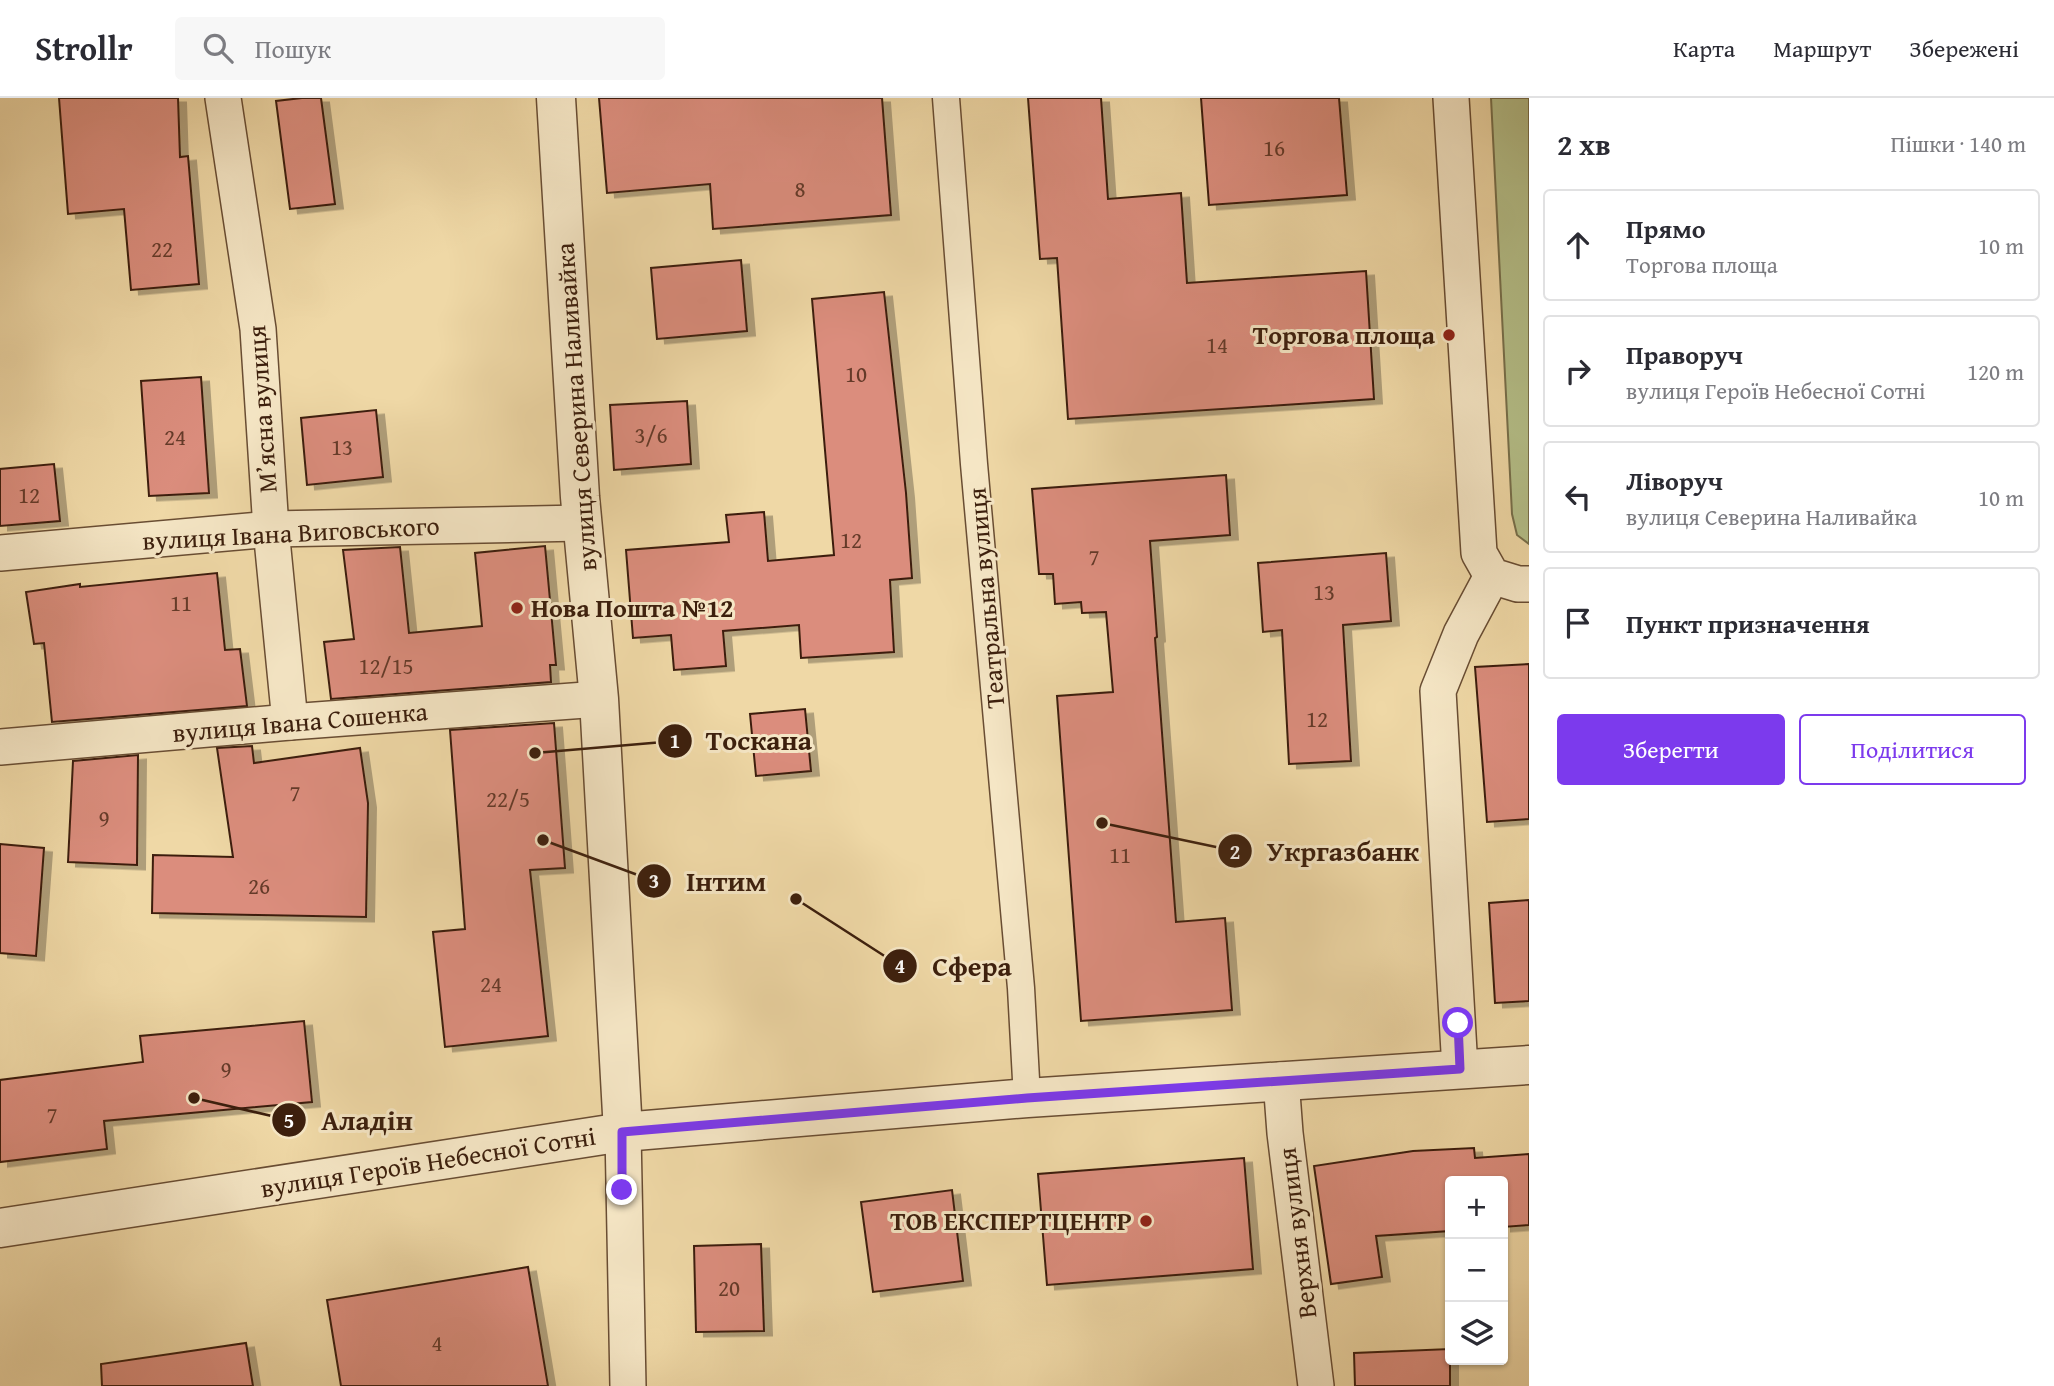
<!DOCTYPE html>
<html lang="uk">
<head>
<meta charset="utf-8">
<style>
  :root { --surface:#fff; --page:#f7f7f7; --text:#2b2b33; --muted:#7c7c81; --line:#e1e1e2; --accent:#7c3aed }
  body { margin:0; font-family:"Gentium Book Plus",serif; background:var(--page); color:var(--text) }
  .controls { position:absolute; right:21px; bottom:21px; display:grid; overflow:hidden; border-radius:7px; box-shadow:0 2px 5px #0004 }
  .controls button { width:63px; height:63px; display:grid; place-items:center; padding:0; border:0; border-bottom:2px solid var(--line); background:var(--surface); color:var(--text); font:35px sans-serif }
  .stop { position:absolute; width:21px; height:21px; margin:-16px; border:5px solid #7c3aed; border-radius:50%; background:#fff }
  .stop.end { background:#7c3aed; border-color:#fff; box-shadow:0 2px 7px #0008 }
  .list { margin:0; padding:0; list-style:none }
  h2 { display:flex; justify-content:space-between; align-items:center; height:91px; margin:0; padding:0 28px; font-size:30px }
  h2 small { font-size:23px; font-weight:400; color:var(--muted) }
  .list li { display:grid; grid-template-columns:46px 1fr auto; gap:21px; align-items:center; box-sizing:border-box; height:112px; margin:0 14px 14px; padding:0 14px; border:2px solid var(--line); border-radius:7px }
  .list b { display:block; font-size:26px; white-space:nowrap }
  .list p { margin:0; font-size:23px; white-space:nowrap; color:var(--muted) }
  .list em { font-size:23px; font-style:normal; color:var(--muted) }
  .actions { display:flex; gap:14px; padding:21px 28px }
  .actions a { flex:1; padding:16px 0; border:2px solid var(--accent); border-radius:7px; text-align:center; font-size:24px; color:var(--accent) }
  .actions .main { background:var(--accent); color:#fff }
  .icon { flex:none; width:38px; height:38px; fill:none; stroke:currentColor; stroke-width:2; stroke-linecap:round; stroke-linejoin:round }
  .map { position:relative; flex:none; width:1529px; height:1288px; overflow:hidden }
  header { display:flex; align-items:center; gap:42px; box-sizing:border-box; height:98px; padding:0 35px; background:var(--surface); border-bottom:2px solid var(--line) }
  header strong { font-size:33px }
  nav { display:flex; gap:38px; margin-inline-start:auto; font-size:24px }
  .search { width:490px; height:63px; background:var(--page); display:flex; align-items:center; gap:18px; box-sizing:border-box; padding:0 24px; border-radius:7px; color:var(--muted); font-size:26px }
  main { display:flex }
  aside { flex:1; background:var(--surface) }
  .map>svg:first-child { display:block }
</style>
</head>
<body>
<header>
<strong>Strollr</strong>
<div class="search"><svg class="icon" aria-label="search" viewBox="0 0 24 24"><circle cx="10" cy="10" r="6"/><path d="M15 15l6 6"/></svg>Пошук</div>
<nav><a>Карта</a><a>Маршрут</a><a>Збережені</a></nav>
</header>
<main>
<div class="map">
<svg width="1529" height="1288" viewBox="0 0 1529 1288">
  <defs>
    <filter id="shadow"><feDropShadow dx="8" dy="4.5" stdDeviation="0" flood-color="#0004"/></filter>
  </defs>
  <rect width="100%" height="100%" fill="#efd8a6"/>
  <filter id="stains"><feTurbulence type="fractalNoise" baseFrequency=".00286" numOctaves="4"/><feColorMatrix values="0 0 0 0 .2 0 0 0 0 .09 0 0 0 0 .02 0 0 0 .5 -.17"/></filter>
  <radialGradient id="worn" r=".72"><stop offset=".6" stop-color="#630" stop-opacity="0"/><stop offset="1" stop-color="#630" stop-opacity=".3"/></radialGradient>
  <path fill="#b5c08a" stroke="#78704c" stroke-width="2" d="M 1491,0 L 1529,0 L 1529,446 L 1517,437 L 1512,416 Z"/>
  <g fill="#db8d7d" stroke="#3c1f0d" stroke-width="2" filter="url(#shadow)">
    <path d="M 59,0 L 178,0 L 180,59 L 188,58 L 199,186 L 131,192 L 124,111 L 68,116 Z"/>
    <path d="M 302,0 L 321,0 L 335,106 L 290,111 L 276,3 Z"/>
    <path d="M 599,0 L 882,0 L 891,117 L 713,131 L 710,86 L 607,95 Z"/>
    <path d="M 1028,0 L 1101,0 L 1108,101 L 1181,95 L 1187,185 L 1366,173 L 1374,301 L 1068,321 L 1057,160 L 1040,161 Z"/>
    <path d="M 1201,0 L 1339,0 L 1347,97 L 1209,107 Z"/>
    <path d="M 741,162 L 747,233 L 657,241 L 651,170 Z"/>
    <path d="M 884,194 L 906,395 L 912,480 L 890,482 L 894,554 L 801,560 L 799,527 L 723,533 L 726,568 L 674,572 L 671,537 L 633,540 L 626,452 L 729,444 L 726,417 L 764,414 L 768,463 L 834,457 L 812,201 Z"/>
    <path d="M 201,279 L 209,395 L 149,398 L 141,283 Z"/>
    <path d="M 687,303 L 691,366 L 614,372 L 610,307 Z"/>
    <path d="M 376,312 L 383,379 L 307,387 L 301,320 Z"/>
    <path d="M 54,366 L 60,423 L 0,428 L 0,371 Z"/>
    <path d="M 1226,377 L 1230,437 L 1150,443 L 1157,539 L 1155,540 L 1176,824 L 1225,820 L 1232,912 L 1081,923 L 1057,598 L 1113,594 L 1106,514 L 1082,515 L 1081,504 L 1055,506 L 1053,476 L 1039,476 L 1032,391 Z"/>
    <path d="M 545,448 L 556,567 L 550,567 L 551,584 L 331,601 L 324,544 L 354,541 L 343,452 L 400,449 L 409,535 L 482,528 L 475,455 Z"/>
    <path d="M 1386,455 L 1391,523 L 1343,527 L 1351,663 L 1289,666 L 1282,532 L 1263,534 L 1258,465 Z"/>
    <path d="M 217,475 L 225,552 L 240,551 L 247,608 L 52,624 L 44,545 L 34,546 L 26,494 L 80,486 L 80,489 Z"/>
    <path d="M 1529,566 L 1529,721 L 1487,724 L 1475,569 Z"/>
    <path d="M 805,611 L 811,673 L 756,678 L 750,616 Z"/>
    <path d="M 554,625 L 565,770 L 530,772 L 548,938 L 445,949 L 433,834 L 465,831 L 450,632 Z"/>
    <path d="M 252,648 L 254,665 L 360,650 L 368,705 L 366,819 L 152,815 L 153,757 L 233,759 L 217,650 Z"/>
    <path d="M 138,657 L 137,767 L 68,764 L 73,663 Z"/>
    <path d="M 0,746 L 44,750 L 36,858 L 0,855 Z"/>
    <path d="M 1529,802 L 1529,903 L 1495,905 L 1489,805 Z"/>
    <path d="M 304,923 L 312,1004 L 104,1023 L 107,1051 L 0,1064 L 0,982 L 143,964 L 140,938 Z"/>
    <path d="M 1474,1050 L 1475,1060 L 1529,1056 L 1529,1127 L 1503,1129 L 1503,1083 L 1450,1083 L 1450,1133 L 1376,1138 L 1382,1179 L 1331,1186 L 1314,1068 L 1413,1053 Z"/>
    <path d="M 1244,1060 L 1253,1171 L 1047,1187 L 1038,1076 Z"/>
    <path d="M 952,1092 L 963,1183 L 873,1194 L 861,1104 Z"/>
    <path d="M 761,1146 L 764,1233 L 696,1234 L 694,1148 Z"/>
    <path d="M 528,1169 L 548,1288 L 341,1288 L 327,1202 Z"/>
    <path d="M 246,1245 L 253,1288 L 102,1288 L 101,1266 Z"/>
    <path d="M 1450,1251 L 1450,1288 L 1355,1288 L 1354,1255 Z"/>
  </g>
  <g fill="none" stroke-linecap="round" stroke-linejoin="round">
    <g stroke="#694d33" stroke-width="29">
      <path id="pedestrian" d="M 946,0 L 974,366 L 1021,890 L 1027,1000"/>
    </g>
    <g stroke="#694d33" stroke-width="38">
      <g id="minor">
        <path d="M 223,0 L 258,231 L 271,431 L 290,624"/>
        <path d="M 1451,0 L 1479,455 L 1492,478 L 1518,486 L 1529,486"/>
        <path d="M 0,455 L 271,431 L 582,425"/>
        <path d="M 0,649 L 290,624 L 599,601"/>
        <path d="M 1460,971 L 1438,593 L 1461,536 L 1492,478"/>
        <path d="M 1281,982 L 1285,1035 L 1316,1288"/>
        <path d="M 623,1034 L 628,1288"/>
      </g>
    </g>
    <g stroke="#694d33" stroke-width="41">
      <g id="tertiary">
        <path d="M 556,0 L 580,399 L 599,601 L 623,1034"/>
        <path d="M 0,1130 L 623,1034 L 1027,1000 L 1529,967"/>
      </g>
    </g>
    <use href="#pedestrian" stroke="#f5e6c5" stroke-width="26"/>
    <use href="#minor" stroke="#f5e6c5" stroke-width="35"/>
    <use href="#tertiary" stroke="#f5e6c5" stroke-width="38"/>
  </g>
  <g fill="none" stroke-linecap="round" stroke-linejoin="round">
    <path stroke="#7c3aed" stroke-width="9" d="M 622,1092 L 622,1034 L 1027,1000 L 1460,971 L 1458,925"/>
  </g>
  <g fill="#8f2418" stroke="#f5e6c5" stroke-width="2.5">
    <circle cx="1449" cy="237" r="7"/>
    <circle cx="517" cy="510" r="7"/>
    <circle cx="1146" cy="1123" r="7"/>
  </g>
  <g text-anchor="middle" stroke-width="6" stroke-linejoin="round" paint-order="stroke">
    <g font-size="23" fill="#643a29">
      <text x="1274" y="58">16</text>
      <text x="800" y="99">8</text>
      <text x="162" y="159">22</text>
      <text x="1217" y="255">14</text>
      <text x="856" y="284">10</text>
      <text x="651" y="345">3/6</text>
      <text x="175" y="347">24</text>
      <text x="342" y="357">13</text>
      <text x="29" y="405">12</text>
      <text x="851" y="450">12</text>
      <text x="1094" y="467">7</text>
      <text x="1324" y="502">13</text>
      <text x="181" y="513">11</text>
      <text x="386" y="576">12/15</text>
      <text x="1317" y="629">12</text>
      <text x="295" y="703">7</text>
      <text x="508" y="709">22/5</text>
      <text x="104" y="728">9</text>
      <text x="1120" y="765">11</text>
      <text x="259" y="796">26</text>
      <text x="491" y="894">24</text>
      <text x="226" y="979">9</text>
      <text x="52" y="1025">7</text>
      <text x="729" y="1198">20</text>
      <text x="437" y="1253">4</text>
    </g>
    <g font-size="26" font-weight="bold" fill="#3c1f0d" stroke="#f5e6c5" text-anchor="end">
      <text x="1435" y="246">Торгова площа</text>
      <text x="531" y="519" text-anchor="start">Нова Пошта №12</text>
      <text x="1132" y="1132">ТОВ ЕКСПЕРТЦЕНТР</text>
    </g>
    <g font-size="26" fill="#3c1f0d" stroke="#f5e6c5">
      <text transform="translate(576 309) rotate(-94)" y="9">вулиця Северина Наливайка</text>
      <text transform="translate(262 311) rotate(-94)" y="9">Мʼясна вулиця</text>
      <text transform="translate(291 435) rotate(-3)" y="9">вулиця Івана Виговського</text>
      <text transform="translate(986 500) rotate(-95)" y="9">Театральна вулиця</text>
      <text transform="translate(300 624) rotate(-5)" y="9">вулиця Івана Сошенка</text>
      <text transform="translate(428 1064) rotate(-9)" y="9">вулиця Героїв Небесної Сотні</text>
      <text transform="translate(1297 1135) rotate(-97)" y="9">Верхня вулиця</text>
    </g>
  </g>
  <path fill="none" stroke="#3c1f0d" stroke-width="2.5" d="M535 655L675 643M1102 725L1235 753M543 742L654 783M796 801L900 868M194 1000L289 1022"/>
  <g fill="#3c1f0d" stroke="#f5e6c5" stroke-width="2.5">
    <circle cx="535" cy="655" r="7"/>
    <circle cx="1102" cy="725" r="7"/>
    <circle cx="543" cy="742" r="7"/>
    <circle cx="796" cy="801" r="7"/>
    <circle cx="194" cy="1000" r="7"/>
    <circle cx="675" cy="643" r="18"/>
    <circle cx="1235" cy="753" r="18"/>
    <circle cx="654" cy="783" r="18"/>
    <circle cx="900" cy="868" r="18"/>
    <circle cx="289" cy="1022" r="18"/>
  </g>
  <g font-size="21" text-anchor="middle" font-weight="bold" fill="#fff">
    <text x="675" y="650">1</text>
    <text x="1235" y="761">2</text>
    <text x="654" y="790">3</text>
    <text x="900" y="875">4</text>
    <text x="289" y="1030">5</text>
  </g>
  <g font-size="28" text-anchor="middle" font-weight="bold" fill="#3c1f0d" stroke="#f5e6c5" stroke-width="6" stroke-linejoin="round" paint-order="stroke">
    <text x="759" y="652">Тоскана</text>
    <text x="1343" y="763">Укргазбанк</text>
    <text x="726" y="793">Інтим</text>
    <text x="972" y="878">Сфера</text>
    <text x="367" y="1032">Аладін</text>
  </g>
  <rect width="100%" height="100%" filter="url(#stains)"/>
  <rect width="100%" height="100%" fill="url(#worn)"/>
</svg>
<div class="controls">
<button>+</button>
<button>−</button>
<button><svg class="icon" aria-label="layers" viewBox="0 0 24 24"><path d="M12 4l9 5-9 5-9-5zM3 14l9 5 9-5"/></svg></button>
</div>
<div class="stop" style="left:1458px;top:925px"></div>
<div class="stop end" style="left:622px;top:1092px"></div>
</div>
<aside>
<h2>2 хв<small>Пішки · 140 m</small></h2>
<ul class="list">
<li><svg class="icon" aria-label="ahead" viewBox="0 0 24 24"><path d="M12 20V5M6 11l6-6 6 6"/></svg><div><b>Прямо</b><p>Торгова площа</p></div><em>10 m</em></li>
<li><svg class="icon" aria-label="right" viewBox="0 0 24 24"><path d="M7 20v-9h11M14 6l5 5-5 5"/></svg><div><b>Праворуч</b><p>вулиця Героїв Небесної Сотні</p></div><em>120 m</em></li>
<li><svg class="icon" aria-label="left" viewBox="0 0 24 24"><path d="M17 20v-9H6M10 6l-5 5 5 5"/></svg><div><b>Ліворуч</b><p>вулиця Северина Наливайка</p></div><em>10 m</em></li>
<li><svg class="icon" aria-label="arrive" viewBox="0 0 24 24"><path d="M6 21V4h12l-3 4 3 4H6"/></svg><div><b>Пункт призначення</b></div></li>
</ul>
<div class="actions"><a class="main">Зберегти</a><a>Поділитися</a></div>
</aside>
</main>
</body>
</html>
